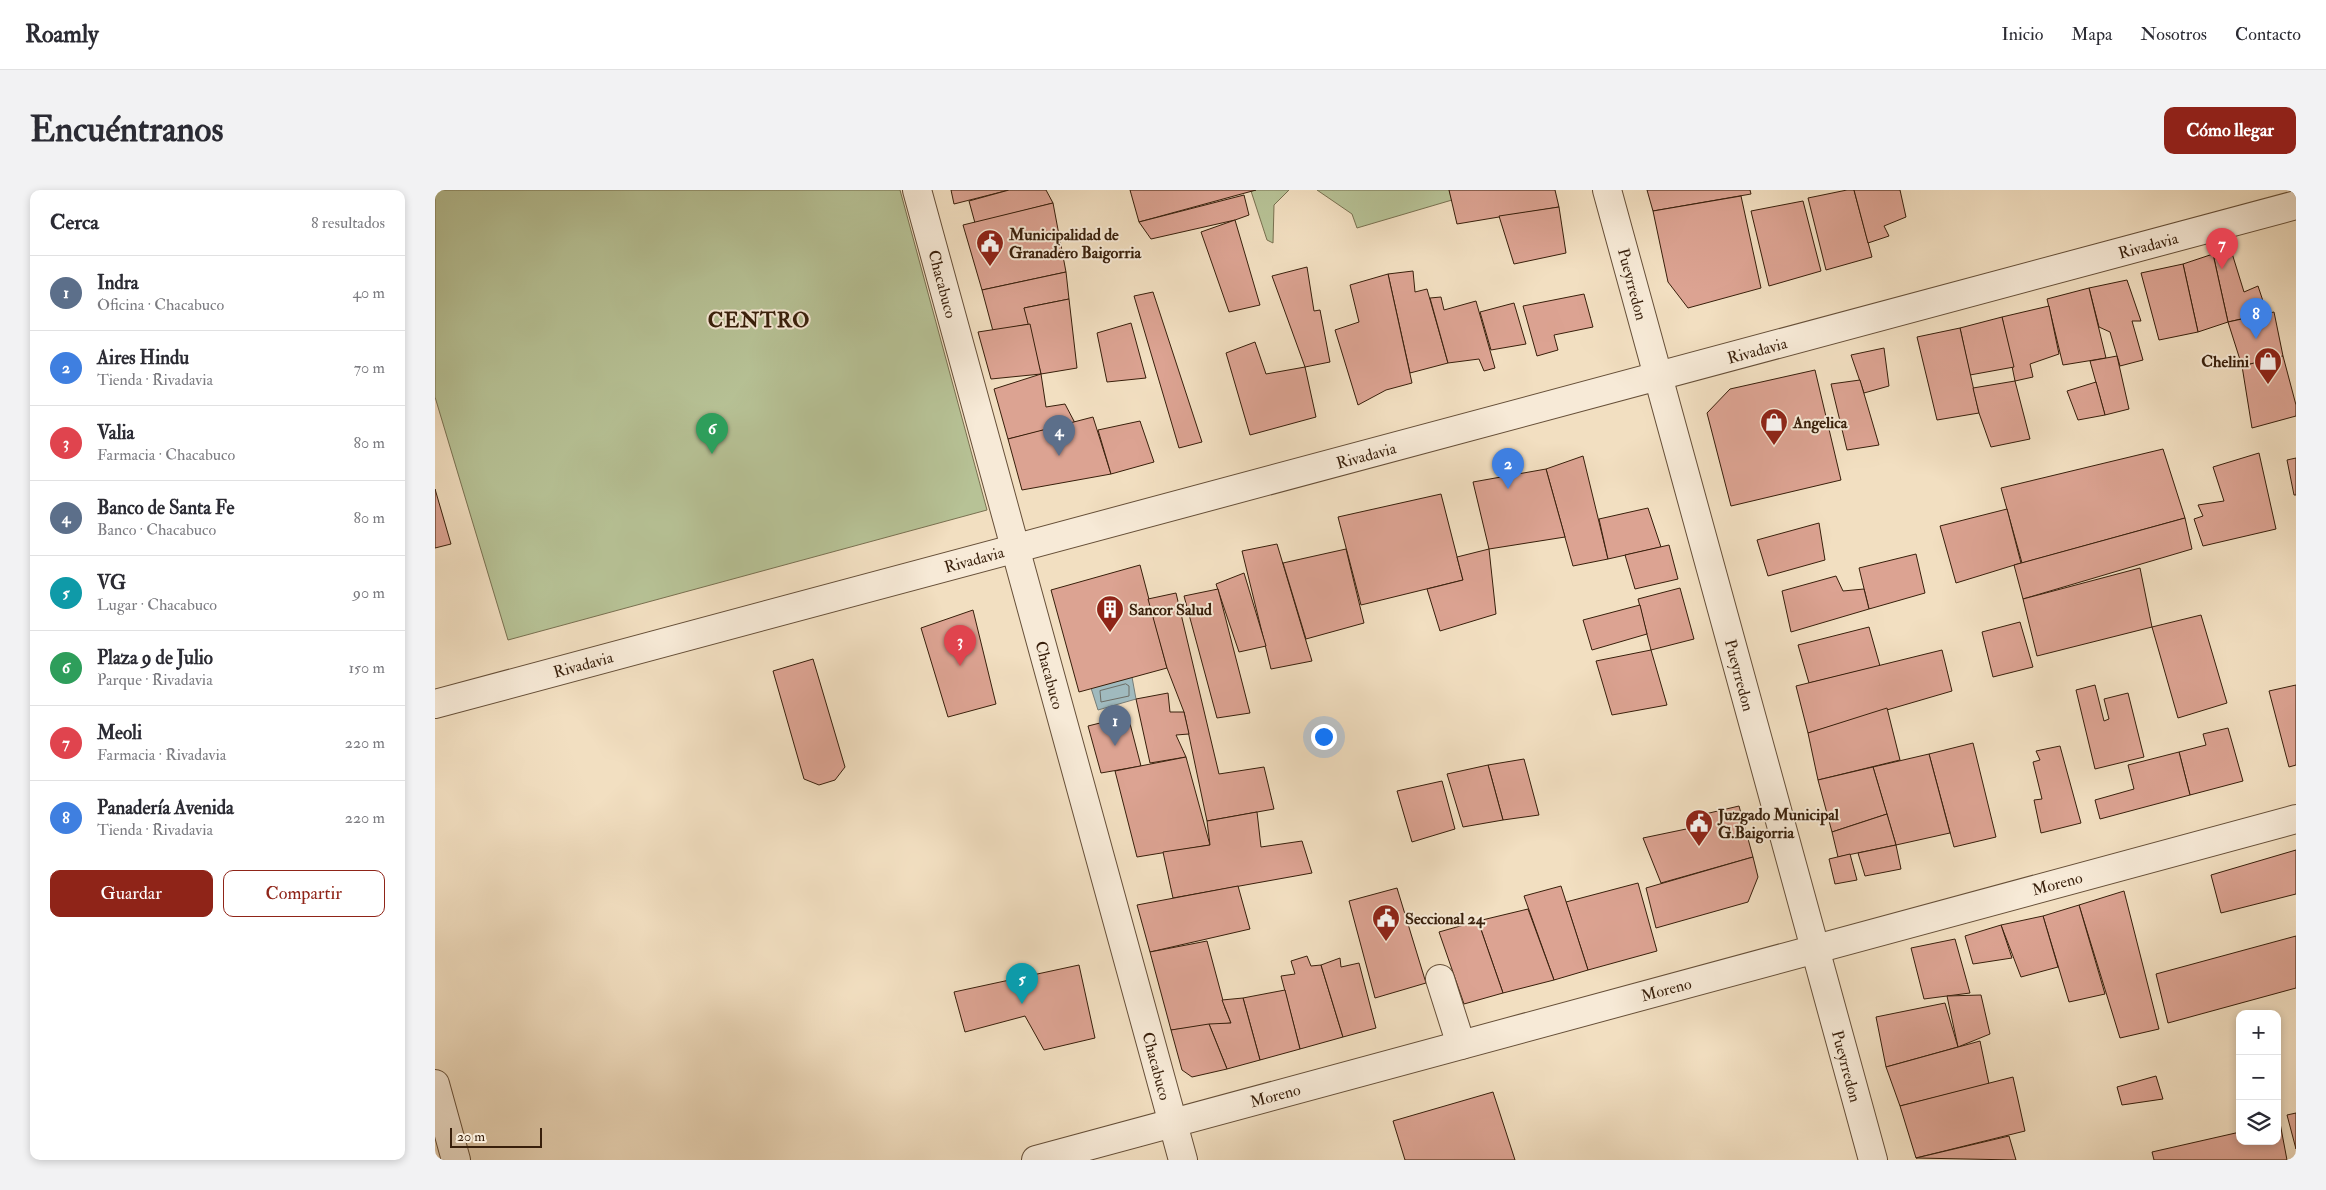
<!DOCTYPE html>
<html lang="es">
<head>
<meta charset="utf-8">
<style>
  :root { --surface:#fff; --page:#f2f2f3; --text:#2b2b33; --muted:#7c7c81; --line:#e1e1e2; --accent:#8f2418 }
  body { margin:0; font-family:"IM FELL Double Pica",serif; background:var(--page); color:var(--text) }
  .controls { position:absolute; right:15px; bottom:15px; display:grid; overflow:hidden; border-radius:10px; box-shadow:0 2px 8px #0003 }
  .controls button { width:45px; height:45px; display:grid; place-items:center; padding:0; border:0; border-bottom:1px solid var(--line); background:var(--surface); color:var(--text); font:25px sans-serif }
  .scale { position:absolute; left:15px; bottom:12px; width:92px; box-sizing:border-box; padding-left:5px; border:2px solid #381f0b; border-top:0; font-size:14px; line-height:18px; white-space:nowrap; color:#381f0b; -webkit-text-stroke:4px #f7ead7; paint-order:stroke }
  .you { position:absolute; left:888px; top:546px; width:18px; height:18px; margin:-12px; border:4px solid #fff; border-radius:50%; background:#1a73e8; box-shadow:0 0 0 8px #1a73e833 }
  .badge { display:grid; place-items:center; width:32px; height:32px; border-radius:50%; background:var(--accent); color:#fff; font-size:16px; font-weight:700 }
  .pin { position:absolute; translate:-50% -41px; filter:drop-shadow(0 1px 2px #0008) }
  .pin::after { content:''; position:absolute; top:26px; width:18px; height:15px; background:inherit; clip-path:polygon(0 0,100% 0,50% 100%) }
  .list { margin:0; padding:0; list-style:none }
  h2 { display:flex; justify-content:space-between; align-items:center; height:65px; margin:0; padding:0 20px; font-size:21px }
  h2 small { font-size:16px; font-weight:400; color:var(--muted) }
  .list li { display:grid; grid-template-columns:32px 1fr auto; gap:15px; align-items:center; box-sizing:border-box; height:75px; padding:0 20px; border-top:1px solid var(--line) }
  .list b { display:block; font-size:19px; white-space:nowrap }
  .list p { margin:0; font-size:16px; white-space:nowrap; color:var(--muted) }
  .list em { font-size:16px; font-style:normal; color:var(--muted) }
  .actions { display:flex; gap:10px; padding:15px 20px }
  .actions a { flex:1; padding:11px 0; border:1px solid var(--accent); border-radius:10px; text-align:center; font-size:18px; color:var(--accent) }
  .actions .main { background:var(--accent); color:#fff }
  .icon { flex:none; width:28px; height:28px; fill:none; stroke:currentColor; stroke-width:2; stroke-linecap:round; stroke-linejoin:round }
  .map { position:relative; flex:none; width:1861px; height:970px; overflow:hidden; border-radius:10px }
  header { display:flex; align-items:center; gap:30px; box-sizing:border-box; height:70px; padding:0 25px; background:var(--surface); border-bottom:1px solid var(--line) }
  header strong { font-size:24px }
  nav { display:flex; gap:28px; margin-inline-start:auto; font-size:18px }
  .intro { display:flex; align-items:center; justify-content:space-between; box-sizing:border-box; height:120px; padding:0 30px }
  h1 { margin:0; font-size:35px }
  .button { padding:12px 22px; border-radius:10px; background:var(--accent); color:#fff; font-size:18px; font-weight:700 }
  main { display:flex; gap:30px; padding:0 30px }
  aside { flex:1; background:var(--surface); border-radius:10px; box-shadow:0 2px 8px #0003 }
  .map>svg:first-child { display:block }
</style>
</head>
<body>
<header>
<strong>Roamly</strong>
<nav><a>Inicio</a><a>Mapa</a><a>Nosotros</a><a>Contacto</a></nav>
</header>
<div class="intro"><h1>Encuéntranos</h1><a class="button">Cómo llegar</a></div>
<main>
<aside>
<h2>Cerca<small>8 resultados</small></h2>
<ul class="list">
<li><span class="badge" style="background:#5c6f8a">1</span><div><b>Indra</b><p>Oficina · Chacabuco</p></div><em>40 m</em></li>
<li><span class="badge" style="background:#3f7fe0">2</span><div><b>Aires Hindu</b><p>Tienda · Rivadavia</p></div><em>70 m</em></li>
<li><span class="badge" style="background:#e0444e">3</span><div><b>Valia</b><p>Farmacia · Chacabuco</p></div><em>80 m</em></li>
<li><span class="badge" style="background:#5c6f8a">4</span><div><b>Banco de Santa Fe</b><p>Banco · Chacabuco</p></div><em>80 m</em></li>
<li><span class="badge" style="background:#0f9aa8">5</span><div><b>VG</b><p>Lugar · Chacabuco</p></div><em>90 m</em></li>
<li><span class="badge" style="background:#2e9e5b">6</span><div><b>Plaza 9 de Julio</b><p>Parque · Rivadavia</p></div><em>150 m</em></li>
<li><span class="badge" style="background:#e0444e">7</span><div><b>Meoli</b><p>Farmacia · Rivadavia</p></div><em>220 m</em></li>
<li><span class="badge" style="background:#3f7fe0">8</span><div><b>Panadería Avenida</b><p>Tienda · Rivadavia</p></div><em>220 m</em></li>
</ul>
<div class="actions"><a class="main">Guardar</a><a>Compartir</a></div>
</aside>
<div class="map">
<svg width="1861" height="970" viewBox="0 0 1861 970">
  <rect width="100%" height="100%" fill="#f2dfc1"/>
  <filter id="stains"><feTurbulence type="fractalNoise" baseFrequency=".004" numOctaves="4"/><feColorMatrix values="0 0 0 0 .2 0 0 0 0 .09 0 0 0 0 .02 0 0 0 .5 -.17"/></filter>
  <radialGradient id="worn" r=".72"><stop offset=".6" stop-color="#630" stop-opacity="0"/><stop offset="1" stop-color="#630" stop-opacity=".3"/></radialGradient>
  <g fill="#b7c296" stroke="#787050">
    <path d="M 0,0 L 465,0 L 552,320 L 73,450 L 0,207 Z"/>
    <path d="M 821,0 L 854,0 L 839,15 L 838,53 L 832,50 L 816,1 Z"/>
    <path d="M 882,0 L 1014,0 L 1017,10 L 922,38 L 917,24 Z"/>
  </g>
  <path fill="#a0babe" stroke="#767c76" d="M 697,487 L 701,509 L 663,520 L 656,498 Z"/>
  <g fill="none" stroke-linecap="round" stroke-linejoin="round">
    <path stroke="#6c6c64" stroke-width="1" d="M 691,494 L 694,496 L 694,506 L 666,512 L 665,501 Z"/>
  </g>
  <g fill="#dca392" stroke="#381f0b">
    <path d="M 516,0 L 574,0 L 519,14 Z"/>
    <path d="M 574,0 L 611,0 L 618,13 L 540,33 L 534,11 Z"/>
    <path d="M 695,0 L 821,0 L 704,32 Z"/>
    <path d="M 1014,0 L 1120,0 L 1124,17 L 1022,34 Z"/>
    <path d="M 1212,0 L 1315,0 L 1316,4 L 1218,21 Z"/>
    <path d="M 1412,0 L 1419,0 L 1437,67 L 1391,80 L 1373,8 Z"/>
    <path d="M 1419,0 L 1465,0 L 1471,27 L 1449,36 L 1454,46 L 1433,53 Z"/>
    <path d="M 809,5 L 814,25 L 800,30 L 716,49 L 704,32 Z"/>
    <path d="M 1306,6 L 1326,98 L 1253,118 L 1233,92 L 1218,21 Z"/>
    <path d="M 1368,11 L 1386,81 L 1334,96 L 1316,21 Z"/>
    <path d="M 618,13 L 631,82 L 547,100 L 528,35 Z"/>
    <path d="M 1124,17 L 1131,63 L 1079,74 L 1064,26 Z"/>
    <path d="M 800,30 L 825,115 L 794,122 L 766,42 Z"/>
    <path d="M 1796,60 L 1809,102 L 1823,96 L 1832,123 L 1793,132 L 1778,64 Z"/>
    <path d="M 1778,64 L 1793,132 L 1763,142 L 1748,74 Z"/>
    <path d="M 1748,74 L 1763,142 L 1724,150 L 1706,83 Z"/>
    <path d="M 872,77 L 879,121 L 885,120 L 895,172 L 870,177 L 837,86 Z"/>
    <path d="M 978,81 L 980,102 L 992,99 L 1013,173 L 975,183 L 953,84 Z"/>
    <path d="M 631,82 L 634,109 L 589,118 L 595,134 L 558,141 L 547,100 Z"/>
    <path d="M 953,84 L 977,193 L 951,200 L 923,215 L 900,140 L 924,132 L 915,95 Z"/>
    <path d="M 1692,90 L 1706,131 L 1697,131 L 1708,170 L 1685,176 L 1675,142 L 1664,137 L 1654,98 Z"/>
    <path d="M 1654,98 L 1671,168 L 1628,175 L 1612,109 Z"/>
    <path d="M 718,102 L 767,252 L 744,258 L 699,106 Z"/>
    <path d="M 1149,104 L 1158,137 L 1119,145 L 1123,160 L 1102,166 L 1088,116 Z"/>
    <path d="M 1006,107 L 1009,120 L 1041,111 L 1060,178 L 1049,181 L 1044,169 L 1013,173 L 995,108 Z"/>
    <path d="M 634,109 L 642,178 L 606,184 L 589,118 Z"/>
    <path d="M 1079,113 L 1091,154 L 1056,160 L 1045,122 Z"/>
    <path d="M 1614,116 L 1624,164 L 1595,174 L 1598,187 L 1580,191 L 1567,127 Z"/>
    <path d="M 1839,122 L 1848,166 L 1807,176 L 1793,132 Z"/>
    <path d="M 1567,127 L 1579,177 L 1535,185 L 1525,138 Z"/>
    <path d="M 696,133 L 711,188 L 672,192 L 662,143 Z"/>
    <path d="M 595,134 L 606,184 L 556,189 L 543,142 Z"/>
    <path d="M 1525,138 L 1544,223 L 1502,230 L 1482,147 Z"/>
    <path d="M 820,152 L 831,184 L 870,177 L 881,227 L 815,245 L 791,163 Z"/>
    <path d="M 1449,158 L 1454,196 L 1429,203 L 1416,165 Z"/>
    <path d="M 1682,166 L 1694,219 L 1670,225 L 1655,171 Z"/>
    <path d="M 1848,166 L 1861,215 L 1861,226 L 1817,238 L 1807,176 Z"/>
    <path d="M 1380,180 L 1406,290 L 1296,316 L 1272,223 L 1295,199 Z"/>
    <path d="M 606,184 L 611,217 L 630,214 L 640,233 L 573,249 L 559,199 Z"/>
    <path d="M 1425,190 L 1444,255 L 1412,260 L 1396,194 Z"/>
    <path d="M 1580,191 L 1595,249 L 1556,257 L 1544,223 L 1538,198 Z"/>
    <path d="M 1661,192 L 1670,225 L 1643,230 L 1632,201 Z"/>
    <path d="M 658,227 L 676,284 L 587,300 L 573,249 Z"/>
    <path d="M 705,231 L 719,272 L 676,284 L 663,240 Z"/>
    <path d="M 1728,259 L 1750,328 L 1587,373 L 1566,298 Z"/>
    <path d="M 1824,263 L 1841,339 L 1768,356 L 1759,329 L 1768,326 L 1763,315 L 1789,311 L 1778,277 Z"/>
    <path d="M 1148,266 L 1173,369 L 1138,376 L 1111,279 Z"/>
    <path d="M 1861,268 L 1861,305 L 1859,305 L 1852,270 Z"/>
    <path d="M 1111,279 L 1130,347 L 1054,359 L 1038,292 Z"/>
    <path d="M 0,299 L 16,354 L 0,358 Z"/>
    <path d="M 1006,304 L 1028,390 L 926,415 L 903,327 Z"/>
    <path d="M 1213,318 L 1226,357 L 1173,369 L 1164,329 Z"/>
    <path d="M 1572,319 L 1586,373 L 1521,393 L 1505,336 Z"/>
    <path d="M 1750,328 L 1757,359 L 1588,409 L 1579,375 Z"/>
    <path d="M 1384,333 L 1390,370 L 1333,386 L 1322,350 Z"/>
    <path d="M 842,354 L 877,471 L 836,479 L 807,361 Z"/>
    <path d="M 1234,355 L 1243,389 L 1200,399 L 1190,365 Z"/>
    <path d="M 911,359 L 929,433 L 871,449 L 848,373 Z"/>
    <path d="M 1054,359 L 1061,424 L 1005,441 L 992,399 L 1028,390 L 1022,367 Z"/>
    <path d="M 1481,364 L 1490,403 L 1434,419 L 1424,378 Z"/>
    <path d="M 705,375 L 732,478 L 644,502 L 616,400 Z"/>
    <path d="M 1705,378 L 1717,437 L 1602,466 L 1588,409 Z"/>
    <path d="M 809,383 L 831,456 L 804,462 L 781,394 Z"/>
    <path d="M 1401,386 L 1408,401 L 1429,399 L 1434,419 L 1356,442 L 1347,401 Z"/>
    <path d="M 1245,398 L 1259,449 L 1216,460 L 1203,409 Z"/>
    <path d="M 783,399 L 815,523 L 782,528 L 749,406 Z"/>
    <path d="M 741,403 L 784,584 L 829,577 L 839,619 L 772,631 L 749,522 L 732,478 L 713,409 Z"/>
    <path d="M 1205,415 L 1212,444 L 1157,460 L 1148,430 Z"/>
    <path d="M 538,420 L 561,514 L 513,527 L 486,438 Z"/>
    <path d="M 1766,425 L 1792,513 L 1743,528 L 1717,437 Z"/>
    <path d="M 1585,432 L 1598,477 L 1558,487 L 1547,442 Z"/>
    <path d="M 1434,437 L 1445,476 L 1374,493 L 1363,455 Z"/>
    <path d="M 1216,460 L 1232,515 L 1177,525 L 1161,471 Z"/>
    <path d="M 1507,460 L 1517,501 L 1373,543 L 1361,496 Z"/>
    <path d="M 378,469 L 410,577 L 400,590 L 384,595 L 369,589 L 338,481 Z"/>
    <path d="M 1660,495 L 1669,531 L 1674,529 L 1669,509 L 1693,503 L 1709,567 L 1660,579 L 1641,500 Z"/>
    <path d="M 1861,495 L 1861,575 L 1854,577 L 1834,501 Z"/>
    <path d="M 733,503 L 735,522 L 749,522 L 754,544 L 741,545 L 751,567 L 715,573 L 701,509 Z"/>
    <path d="M 1452,518 L 1465,570 L 1383,590 L 1373,543 Z"/>
    <path d="M 693,526 L 706,576 L 666,583 L 653,536 Z"/>
    <path d="M 1793,538 L 1808,591 L 1755,605 L 1744,562 L 1771,555 L 1768,544 Z"/>
    <path d="M 1538,553 L 1561,647 L 1519,657 L 1494,564 Z"/>
    <path d="M 1625,556 L 1646,633 L 1606,643 L 1599,610 L 1607,609 L 1598,572 L 1605,570 L 1601,561 Z"/>
    <path d="M 1744,562 L 1755,605 L 1665,629 L 1660,610 L 1699,599 L 1693,575 Z"/>
    <path d="M 1494,564 L 1515,643 L 1461,655 L 1438,577 Z"/>
    <path d="M 751,567 L 775,655 L 702,667 L 680,581 Z"/>
    <path d="M 1089,569 L 1104,625 L 1068,630 L 1053,575 Z"/>
    <path d="M 1053,575 L 1068,630 L 1028,637 L 1012,584 Z"/>
    <path d="M 1438,577 L 1452,624 L 1397,642 L 1383,590 Z"/>
    <path d="M 1007,591 L 1020,639 L 977,652 L 962,601 Z"/>
    <path d="M 1304,616 L 1318,667 L 1226,693 L 1208,648 L 1256,638 L 1253,628 Z"/>
    <path d="M 822,622 L 826,657 L 867,651 L 877,683 L 738,708 L 728,662 L 775,655 L 772,631 Z"/>
    <path d="M 1452,624 L 1461,655 L 1403,667 L 1397,642 Z"/>
    <path d="M 1461,655 L 1466,679 L 1430,686 L 1423,663 Z"/>
    <path d="M 1861,660 L 1861,704 L 1786,723 L 1776,685 Z"/>
    <path d="M 1415,664 L 1422,690 L 1400,694 L 1394,669 Z"/>
    <path d="M 1318,667 L 1323,687 L 1313,712 L 1221,738 L 1211,698 Z"/>
    <path d="M 1203,693 L 1222,761 L 1153,780 L 1131,712 Z"/>
    <path d="M 803,696 L 815,739 L 715,762 L 702,715 Z"/>
    <path d="M 1126,696 L 1153,780 L 1119,790 L 1089,706 Z"/>
    <path d="M 962,698 L 991,793 L 940,808 L 914,711 Z"/>
    <path d="M 1689,701 L 1724,839 L 1685,848 L 1644,715 Z"/>
    <path d="M 1644,715 L 1670,804 L 1634,812 L 1608,726 Z"/>
    <path d="M 1093,719 L 1119,790 L 1068,803 L 1043,731 Z"/>
    <path d="M 1608,726 L 1623,777 L 1586,787 L 1566,735 Z"/>
    <path d="M 1043,731 L 1068,803 L 1029,814 L 1004,742 Z"/>
    <path d="M 1566,735 L 1577,768 L 1538,774 L 1530,746 Z"/>
    <path d="M 1861,746 L 1861,798 L 1733,833 L 1721,784 Z"/>
    <path d="M 1520,749 L 1535,803 L 1489,809 L 1476,758 Z"/>
    <path d="M 772,751 L 790,818 L 796,833 L 736,840 L 715,762 Z"/>
    <path d="M 872,766 L 876,776 L 886,775 L 908,847 L 865,859 L 846,786 L 860,784 L 856,771 Z"/>
    <path d="M 905,768 L 906,777 L 924,773 L 941,838 L 908,847 L 886,775 Z"/>
    <path d="M 644,775 L 660,848 L 609,860 L 590,826 L 530,842 L 519,802 Z"/>
    <path d="M 850,800 L 865,859 L 825,870 L 808,808 Z"/>
    <path d="M 1546,805 L 1555,844 L 1523,857 L 1512,806 Z"/>
    <path d="M 808,808 L 825,870 L 792,879 L 774,834 L 796,833 L 787,810 Z"/>
    <path d="M 1510,813 L 1523,857 L 1451,877 L 1441,827 Z"/>
    <path d="M 774,834 L 792,879 L 757,887 L 747,880 L 736,840 Z"/>
    <path d="M 1545,851 L 1554,894 L 1465,916 L 1451,877 Z"/>
    <path d="M 1721,886 L 1728,909 L 1687,915 L 1682,897 Z"/>
    <path d="M 1578,887 L 1590,941 L 1481,968 L 1465,916 Z"/>
    <path d="M 1058,902 L 1080,970 L 970,970 L 958,931 Z"/>
    <path d="M 1861,923 L 1861,959 L 1852,925 Z"/>
    <path d="M 1845,933 L 1852,970 L 1719,970 L 1717,962 L 1805,942 L 1805,951 L 1842,951 L 1842,934 Z"/>
    <path d="M 1574,946 L 1581,970 L 1481,968 Z"/>
  </g>
  <g fill="none" stroke-linecap="round" stroke-linejoin="round">
    <g stroke="#664f38" stroke-width="30">
      <g id="minor">
        <path d="M 482,0 L 748,970"/>
        <path d="M 1172,0 L 1438,970"/>
        <path d="M 0,514 L 1861,15"/>
        <path d="M 1005,789 L 1026,855"/>
        <path d="M 0,894 L 21,970"/>
        <path d="M 601,970 L 1861,629"/>
      </g>
    </g>
    <use href="#minor" stroke="#f7ead7" stroke-width="28"/>
  </g>
  <defs>
    <g id="civic-pin" transform="scale(1.4375)"><path d="M0 17L-7.5 6A9.5 9.5 0 1 1 7.5 6Z" fill="#8f2418" stroke="#f7ead7"/><path d="M-.6-6.5H3V-4.5H.6V-3L4-1V1h2V6H-6V1h2V-1L-.6-3ZM-1.2 2.5V6h2.4V2.5Z" fill="#fff"/></g>
    <g id="shop-pin" transform="scale(1.4375)"><path d="M0 17L-7.5 6A9.5 9.5 0 1 1 7.5 6Z" fill="#8f2418" stroke="#f7ead7"/><path d="M-5-2.5h2.3a2.7 3.5 0 0 1 5.4 0H5L5.5 6h-11ZM-1.5-2.5h3a1.5 2.3 0 0 0-3 0Z" fill="#fff"/></g>
    <g id="building-pin" transform="scale(1.4375)"><path d="M0 17L-7.5 6A9.5 9.5 0 1 1 7.5 6Z" fill="#8f2418" stroke="#f7ead7"/><path d="M-4-6H4V6H1V3H-1V6H-4ZM-2.5-4.3h1.7v1.8h-1.7ZM.8-4.3h1.7v1.8H.8ZM-2.5-1h1.7V.8h-1.7ZM.8-1h1.7V.8H.8Z" fill="#fff"/></g>
  </defs>
  <g fill-rule="evenodd">
    <use href="#civic-pin" x="555" y="53"/>
    <use href="#shop-pin" x="1833" y="171"/>
    <use href="#shop-pin" x="1339" y="232"/>
    <use href="#building-pin" x="675" y="419"/>
    <use href="#civic-pin" x="1264" y="633"/>
    <use href="#civic-pin" x="951" y="728"/>
  </g>
  <g text-anchor="middle" stroke-width="4" stroke-linejoin="round" paint-order="stroke">
    <g font-size="16" font-weight="bold" fill="#381f0b" stroke="#f7ead7" text-anchor="start">
      <text x="574" y="50">Municipalidad de<tspan x="574" dy="18">Granadero Baigorria</tspan></text>
      <text x="1814" y="177" text-anchor="end">Chelini</text>
      <text x="1358" y="238">Angelica</text>
      <text x="694" y="425">Sancor Salud</text>
      <text x="1283" y="630">Juzgado Municipal<tspan x="1283" dy="18">G.Baigorria</tspan></text>
      <text x="970" y="734">Seccional 24</text>
    </g>
    <g font-size="16" fill="#381f0b" stroke="#f7ead7">
      <text transform="translate(1713 55) rotate(-15)" y="6">Rivadavia</text>
      <text transform="translate(508 94) rotate(75)" y="6">Chacabuco</text>
      <text transform="translate(1198 94) rotate(75)" y="6">Pueyrredon</text>
      <text transform="translate(1322 160) rotate(-15)" y="6">Rivadavia</text>
      <text transform="translate(931 265) rotate(-15)" y="6">Rivadavia</text>
      <text transform="translate(539 369) rotate(-15)" y="6">Rivadavia</text>
      <text transform="translate(148 474) rotate(-15)" y="6">Rivadavia</text>
      <text transform="translate(615 485) rotate(75)" y="6">Chacabuco</text>
      <text transform="translate(1305 485) rotate(75)" y="6">Pueyrredon</text>
      <text transform="translate(1622 693) rotate(-15)" y="6">Moreno</text>
      <text transform="translate(1231 799) rotate(-15)" y="6">Moreno</text>
      <text transform="translate(722 876) rotate(75)" y="6">Chacabuco</text>
      <text transform="translate(1412 876) rotate(75)" y="6">Pueyrredon</text>
      <text transform="translate(840 905) rotate(-15)" y="6">Moreno</text>
    </g>
    <g font-size="21" font-weight="bold" letter-spacing="1" fill="#381f0b" stroke="#f7ead7">
      <text x="324" y="137">CENTRO</text>
    </g>
  </g>
  <rect width="100%" height="100%" filter="url(#stains)"/>
  <rect width="100%" height="100%" fill="url(#worn)"/>
</svg>
<div class="controls">
<button>+</button>
<button>−</button>
<button><svg class="icon" aria-label="layers" viewBox="0 0 24 24"><path d="M12 4l9 5-9 5-9-5zM3 14l9 5 9-5"/></svg></button>
</div>
<div class="scale">20 m</div>
<div class="you"></div>
<div class="pin badge" style="left:680px;top:556px;background:#5c6f8a">1</div>
<div class="pin badge" style="left:1073px;top:299px;background:#3f7fe0">2</div>
<div class="pin badge" style="left:525px;top:476px;background:#e0444e">3</div>
<div class="pin badge" style="left:624px;top:266px;background:#5c6f8a">4</div>
<div class="pin badge" style="left:587px;top:814px;background:#0f9aa8">5</div>
<div class="pin badge" style="left:277px;top:264px;background:#2e9e5b">6</div>
<div class="pin badge" style="left:1787px;top:79px;background:#e0444e">7</div>
<div class="pin badge" style="left:1821px;top:149px;background:#3f7fe0">8</div>
</div>
</main>
</body>
</html>
